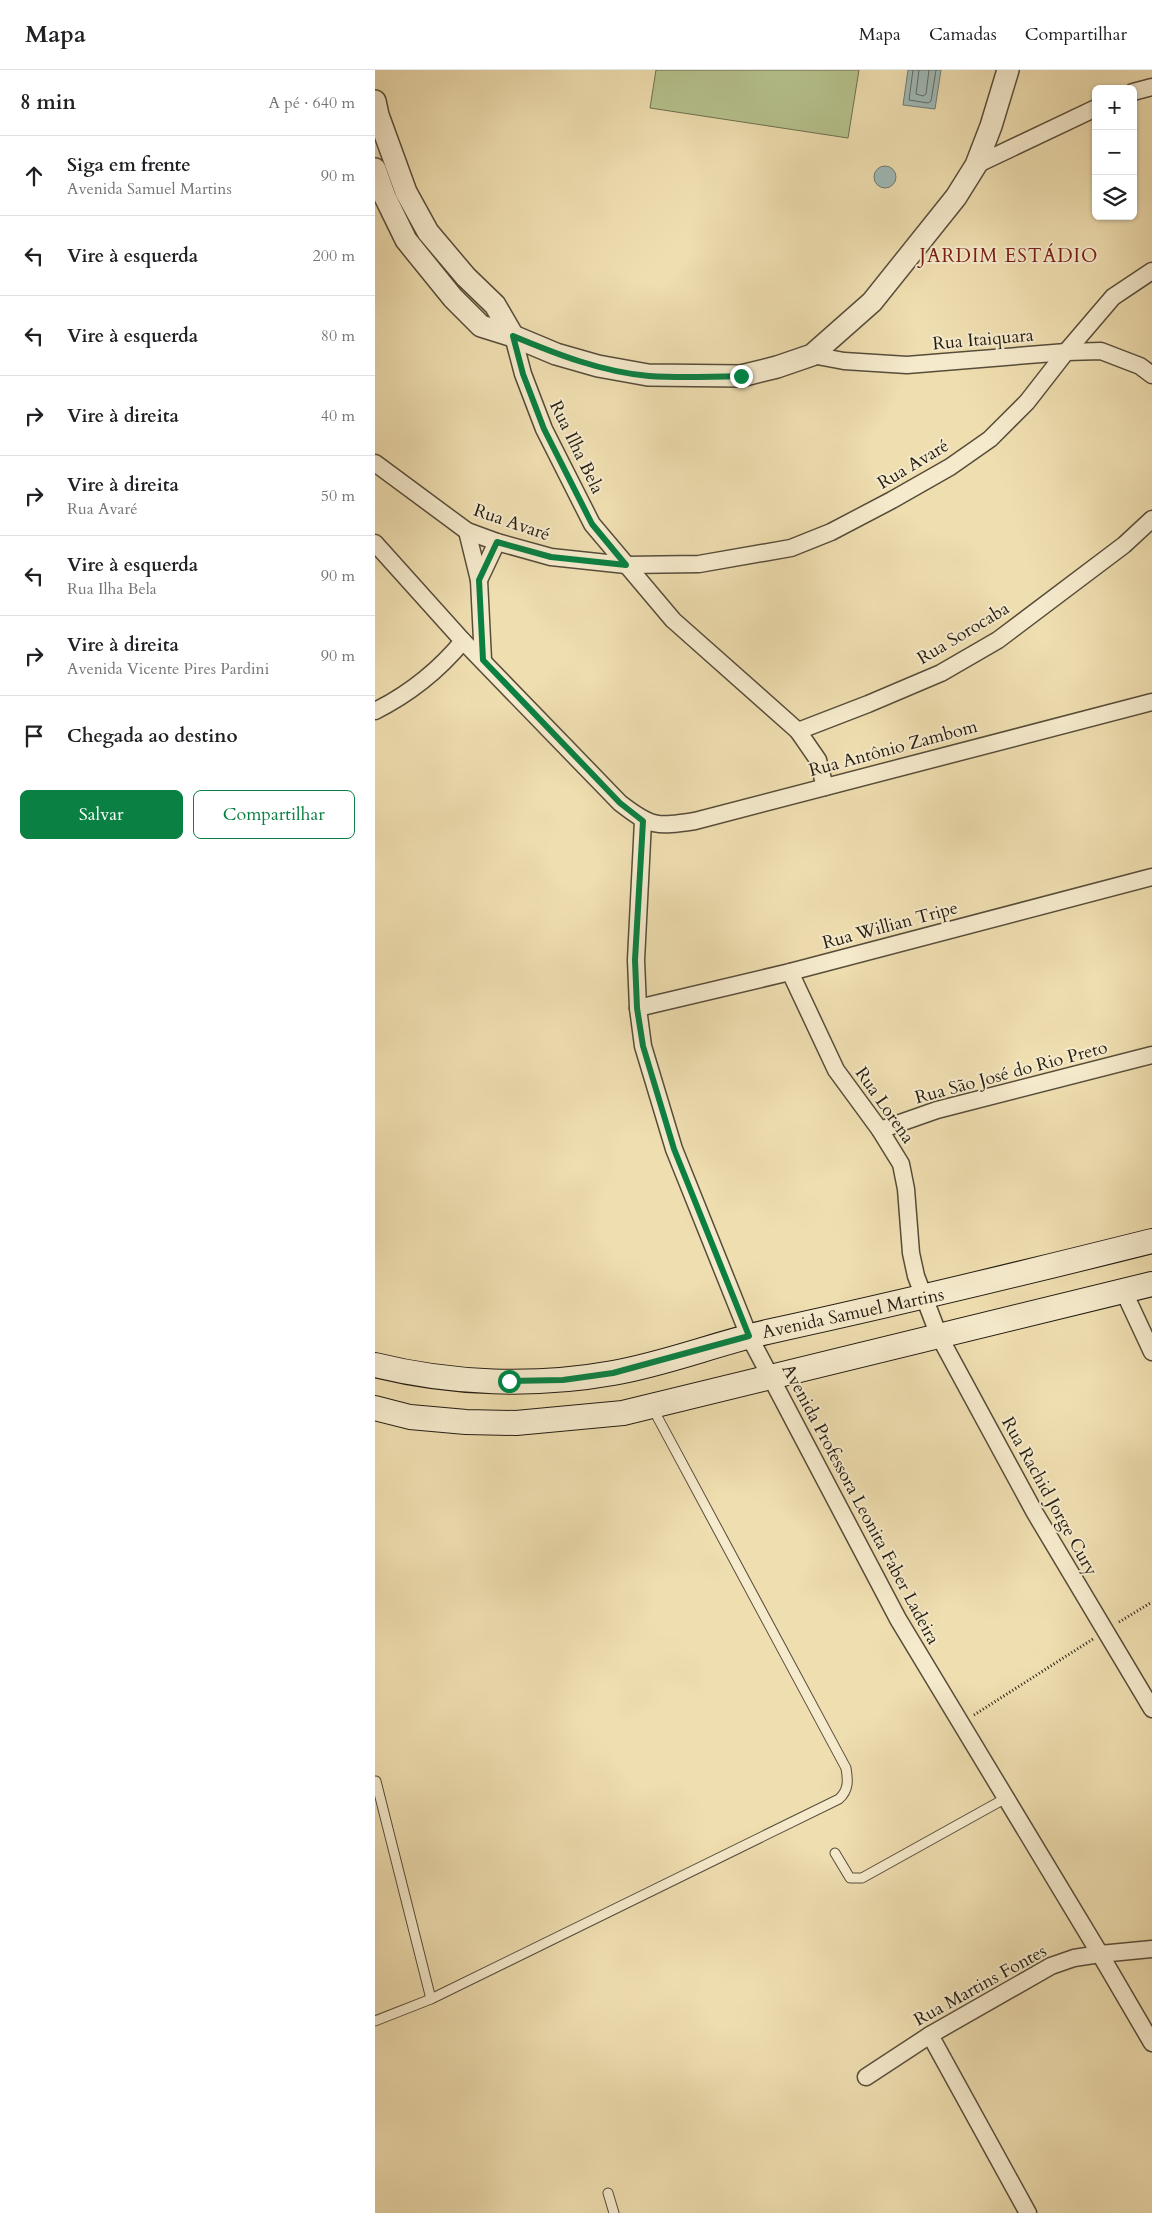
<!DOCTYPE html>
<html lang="pt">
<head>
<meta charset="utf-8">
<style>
  :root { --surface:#fff; --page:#f6f6f6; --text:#202124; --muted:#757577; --line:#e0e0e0; --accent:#0b8043 }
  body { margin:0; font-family:Cardo,serif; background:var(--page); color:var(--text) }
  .controls { position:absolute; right:15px; top:15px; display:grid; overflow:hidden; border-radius:8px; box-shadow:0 1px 4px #0004 }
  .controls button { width:45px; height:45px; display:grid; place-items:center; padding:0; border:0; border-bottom:1px solid var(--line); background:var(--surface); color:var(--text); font:25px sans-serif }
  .stop { position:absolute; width:15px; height:15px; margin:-11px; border:4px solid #0b8043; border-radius:50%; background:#fff }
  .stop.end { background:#0b8043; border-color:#fff; box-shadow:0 1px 5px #0008 }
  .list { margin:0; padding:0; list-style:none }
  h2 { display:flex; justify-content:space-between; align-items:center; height:65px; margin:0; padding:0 20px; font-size:21px }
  h2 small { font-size:16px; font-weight:400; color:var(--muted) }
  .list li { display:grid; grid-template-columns:32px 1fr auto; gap:15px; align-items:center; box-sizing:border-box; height:80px; padding:0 20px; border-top:1px solid var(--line) }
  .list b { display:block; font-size:19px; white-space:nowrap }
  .list p { margin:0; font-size:16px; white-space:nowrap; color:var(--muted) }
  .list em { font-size:16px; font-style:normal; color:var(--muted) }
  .actions { display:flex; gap:10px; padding:15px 20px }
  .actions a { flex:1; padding:11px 0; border:1px solid var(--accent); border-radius:8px; text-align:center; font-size:18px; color:var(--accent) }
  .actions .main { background:var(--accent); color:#fff }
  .icon { flex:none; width:28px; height:28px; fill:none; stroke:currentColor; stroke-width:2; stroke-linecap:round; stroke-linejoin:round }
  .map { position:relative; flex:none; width:777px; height:2143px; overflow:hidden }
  header { display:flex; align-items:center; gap:30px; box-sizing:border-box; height:70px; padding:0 25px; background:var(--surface); border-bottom:1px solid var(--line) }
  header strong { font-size:24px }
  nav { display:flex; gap:28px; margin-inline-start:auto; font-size:18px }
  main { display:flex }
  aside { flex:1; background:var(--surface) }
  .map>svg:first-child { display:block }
</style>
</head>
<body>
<header>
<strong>Mapa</strong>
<nav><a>Mapa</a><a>Camadas</a><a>Compartilhar</a></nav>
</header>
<main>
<aside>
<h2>8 min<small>A pé · 640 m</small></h2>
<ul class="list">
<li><svg class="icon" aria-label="ahead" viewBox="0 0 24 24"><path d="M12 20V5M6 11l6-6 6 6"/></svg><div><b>Siga em frente</b><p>Avenida Samuel Martins</p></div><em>90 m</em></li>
<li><svg class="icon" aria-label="left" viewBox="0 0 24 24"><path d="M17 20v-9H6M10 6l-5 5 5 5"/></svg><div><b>Vire à esquerda</b></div><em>200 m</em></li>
<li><svg class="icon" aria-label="left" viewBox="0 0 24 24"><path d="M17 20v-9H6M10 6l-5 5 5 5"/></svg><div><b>Vire à esquerda</b></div><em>80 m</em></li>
<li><svg class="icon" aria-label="right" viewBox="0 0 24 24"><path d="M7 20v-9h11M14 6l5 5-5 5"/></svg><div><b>Vire à direita</b></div><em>40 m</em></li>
<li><svg class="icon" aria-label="right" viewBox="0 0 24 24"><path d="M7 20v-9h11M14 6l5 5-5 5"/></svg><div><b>Vire à direita</b><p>Rua Avaré</p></div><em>50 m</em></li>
<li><svg class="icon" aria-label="left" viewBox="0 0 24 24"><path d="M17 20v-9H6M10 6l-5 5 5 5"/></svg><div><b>Vire à esquerda</b><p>Rua Ilha Bela</p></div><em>90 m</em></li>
<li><svg class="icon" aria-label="right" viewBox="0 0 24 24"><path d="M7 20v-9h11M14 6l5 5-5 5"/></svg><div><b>Vire à direita</b><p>Avenida Vicente Pires Pardini</p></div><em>90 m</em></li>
<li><svg class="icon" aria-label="arrive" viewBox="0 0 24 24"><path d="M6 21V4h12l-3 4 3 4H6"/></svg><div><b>Chegada ao destino</b></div></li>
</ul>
<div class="actions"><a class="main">Salvar</a><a>Compartilhar</a></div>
</aside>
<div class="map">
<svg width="777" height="2143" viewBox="0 0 777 2143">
  <rect width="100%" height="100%" fill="#efdeb0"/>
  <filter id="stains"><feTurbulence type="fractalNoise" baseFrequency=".004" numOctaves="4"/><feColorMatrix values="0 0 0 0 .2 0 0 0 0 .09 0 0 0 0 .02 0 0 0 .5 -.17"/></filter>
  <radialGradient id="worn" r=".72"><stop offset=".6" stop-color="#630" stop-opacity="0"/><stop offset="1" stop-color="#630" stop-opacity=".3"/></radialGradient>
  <path fill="#b6c28d" stroke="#6d7050" d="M 281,0 L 484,0 L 473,68 L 275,38 Z"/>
  <g fill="#9fb9b7" stroke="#6e7b75">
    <path d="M 533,0 L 566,0 L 560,39 L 528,35 Z"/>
    <circle cx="510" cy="107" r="11"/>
  </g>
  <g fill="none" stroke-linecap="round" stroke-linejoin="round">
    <g stroke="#626b65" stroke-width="1">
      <path d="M 538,0 L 534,30 L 553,33 L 556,31 L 561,0"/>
      <path d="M 544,0 L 541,24 L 548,26 L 551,24 L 554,0"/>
    </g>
    <g stroke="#574d3a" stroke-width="11">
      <g id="service">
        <path d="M 1,1711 L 56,1929"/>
        <path d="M 460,1783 L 475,1808 L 487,1808 L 631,1728"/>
        <path d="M 0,1951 L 56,1929 L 464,1729 C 474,1720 473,1710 471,1698 L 277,1337"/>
        <path d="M 233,2123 L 239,2143"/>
      </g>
    </g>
    <g stroke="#574d3a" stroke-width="19">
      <g id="minor">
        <path d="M 758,22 L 777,17"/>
        <path d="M 601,95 L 721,38"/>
        <path d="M 138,266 L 148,304 L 169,359 L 217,454 L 298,550 L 423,661 L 443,690 L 450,717"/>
        <path d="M 437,285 L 469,291 L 532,295 L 691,282 L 726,281 L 765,296 L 777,305"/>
        <path d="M 0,393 L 92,461 L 122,472 L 176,487 L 251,495 L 324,494 L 416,478 L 456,462 L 517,430 L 575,397 L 615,369 L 652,332 L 691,282 L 738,227 L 777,201"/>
        <path d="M 92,461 L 104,510 L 108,590"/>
        <path d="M 0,473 L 88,571 L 245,733 C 276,757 281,757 320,751 L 777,632"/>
        <path d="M 104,510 L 122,472"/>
        <path d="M 0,641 C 34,624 64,600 88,571"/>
        <path d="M 423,661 L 493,634 L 566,603 L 623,570 L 749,475 L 777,449"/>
        <path d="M 268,751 L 261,890 L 263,938 L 268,976 L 299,1079 L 374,1266 L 523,1549 L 725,1884 L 777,1973"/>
        <path d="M 415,902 L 461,1000 L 505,1060 L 526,1094 L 531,1119 L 536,1183 L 541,1206 L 564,1266 L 660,1443 L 777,1639"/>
        <path d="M 263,938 L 415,902 L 777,807"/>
        <path d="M 505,1060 L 562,1040 L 777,985"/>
        <path d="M 749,1222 L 777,1282"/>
        <path d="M 555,1965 L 653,2143"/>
        <path d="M 491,2007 L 555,1965 L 676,1896 L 699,1888 L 725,1884 L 777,1879"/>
      </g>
    </g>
    <g stroke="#574d3a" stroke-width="24">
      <g id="tertiary">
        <path d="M 0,31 L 3,45 L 31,122 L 53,162 L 91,207 L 120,235 L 138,266"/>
        <path d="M 0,99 L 10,127 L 31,170 L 78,228 L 106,256 L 138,266 L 181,284 L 223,296 L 273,305 L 366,306 L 402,297 L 437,285 L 497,232 L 581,127 L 601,95 L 616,56 L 633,0"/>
      </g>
    </g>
    <g stroke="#241d13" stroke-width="26">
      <g id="secondary">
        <path d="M 0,1295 C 76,1314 160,1317 238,1303 C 290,1294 340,1274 392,1262 C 521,1234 649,1203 777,1171"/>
        <path d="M 0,1338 L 35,1347 L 91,1352 L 141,1353 L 248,1343 L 777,1214"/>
      </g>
    </g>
    <g stroke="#241d13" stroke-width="3" stroke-dasharray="1 2.5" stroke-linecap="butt">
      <path d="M 744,1552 L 777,1532"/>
      <path d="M 599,1645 L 718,1569"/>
    </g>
    <use href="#service" stroke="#f5eacc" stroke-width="9"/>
    <use href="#minor" stroke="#f5eacc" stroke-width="16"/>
    <use href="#tertiary" stroke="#f5eacc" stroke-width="21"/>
    <use href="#secondary" stroke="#f5eacc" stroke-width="24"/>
  </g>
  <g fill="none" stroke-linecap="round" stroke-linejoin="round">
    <path stroke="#0b8043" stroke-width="6" d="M 134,1311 L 188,1310 L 238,1303 L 374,1266 L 299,1079 L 268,976 L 262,938 L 260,890 L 268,751 L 245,733 L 108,590 L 104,510 L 122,472 L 176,487 L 251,495 L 217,454 L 169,359 L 148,304 L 138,266 C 181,284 227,302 274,306 C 304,308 335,307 366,306"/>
  </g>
  <g text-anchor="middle" stroke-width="4" stroke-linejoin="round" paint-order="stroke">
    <g font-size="18" fill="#241d13" stroke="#f5eacc">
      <text transform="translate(608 269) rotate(-5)" y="6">Rua Itaiquara</text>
      <text transform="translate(202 377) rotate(64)" y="6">Rua Ilha Bela</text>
      <text transform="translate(538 394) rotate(-31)" y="6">Rua Avaré</text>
      <text transform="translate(137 452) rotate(19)" y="6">Rua Avaré</text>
      <text transform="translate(588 563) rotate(-31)" y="6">Rua Sorocaba</text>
      <text transform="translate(518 678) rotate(-15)" y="6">Rua Antônio Zambom</text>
      <text transform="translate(515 855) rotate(-15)" y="6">Rua Willian Tripe</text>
      <text transform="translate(636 1002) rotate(-15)" y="6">Rua São José do Rio Preto</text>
      <text transform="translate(510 1035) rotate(55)" y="6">Rua Lorena</text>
      <text transform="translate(478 1243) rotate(-12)" y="6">Avenida Samuel Martins</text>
      <text transform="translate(675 1426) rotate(61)" y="6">Rua Rachid Jorge Cury</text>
      <text transform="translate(486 1434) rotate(62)" y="6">Avenida Professora Leonita Faber Ladeira</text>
      <text transform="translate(605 1915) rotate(-29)" y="6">Rua Martins Fontes</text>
    </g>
    <g font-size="19" letter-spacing="1" fill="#7a1f14" stroke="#f5eacc">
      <text x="634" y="192">JARDIM ESTÁDIO</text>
    </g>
  </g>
  <rect width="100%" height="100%" filter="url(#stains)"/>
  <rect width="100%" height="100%" fill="url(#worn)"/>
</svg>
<div class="controls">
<button>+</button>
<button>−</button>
<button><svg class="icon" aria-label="layers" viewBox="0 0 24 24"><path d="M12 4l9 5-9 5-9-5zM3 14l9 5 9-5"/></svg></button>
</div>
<div class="stop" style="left:134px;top:1311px"></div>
<div class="stop end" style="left:366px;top:306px"></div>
</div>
</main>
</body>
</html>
